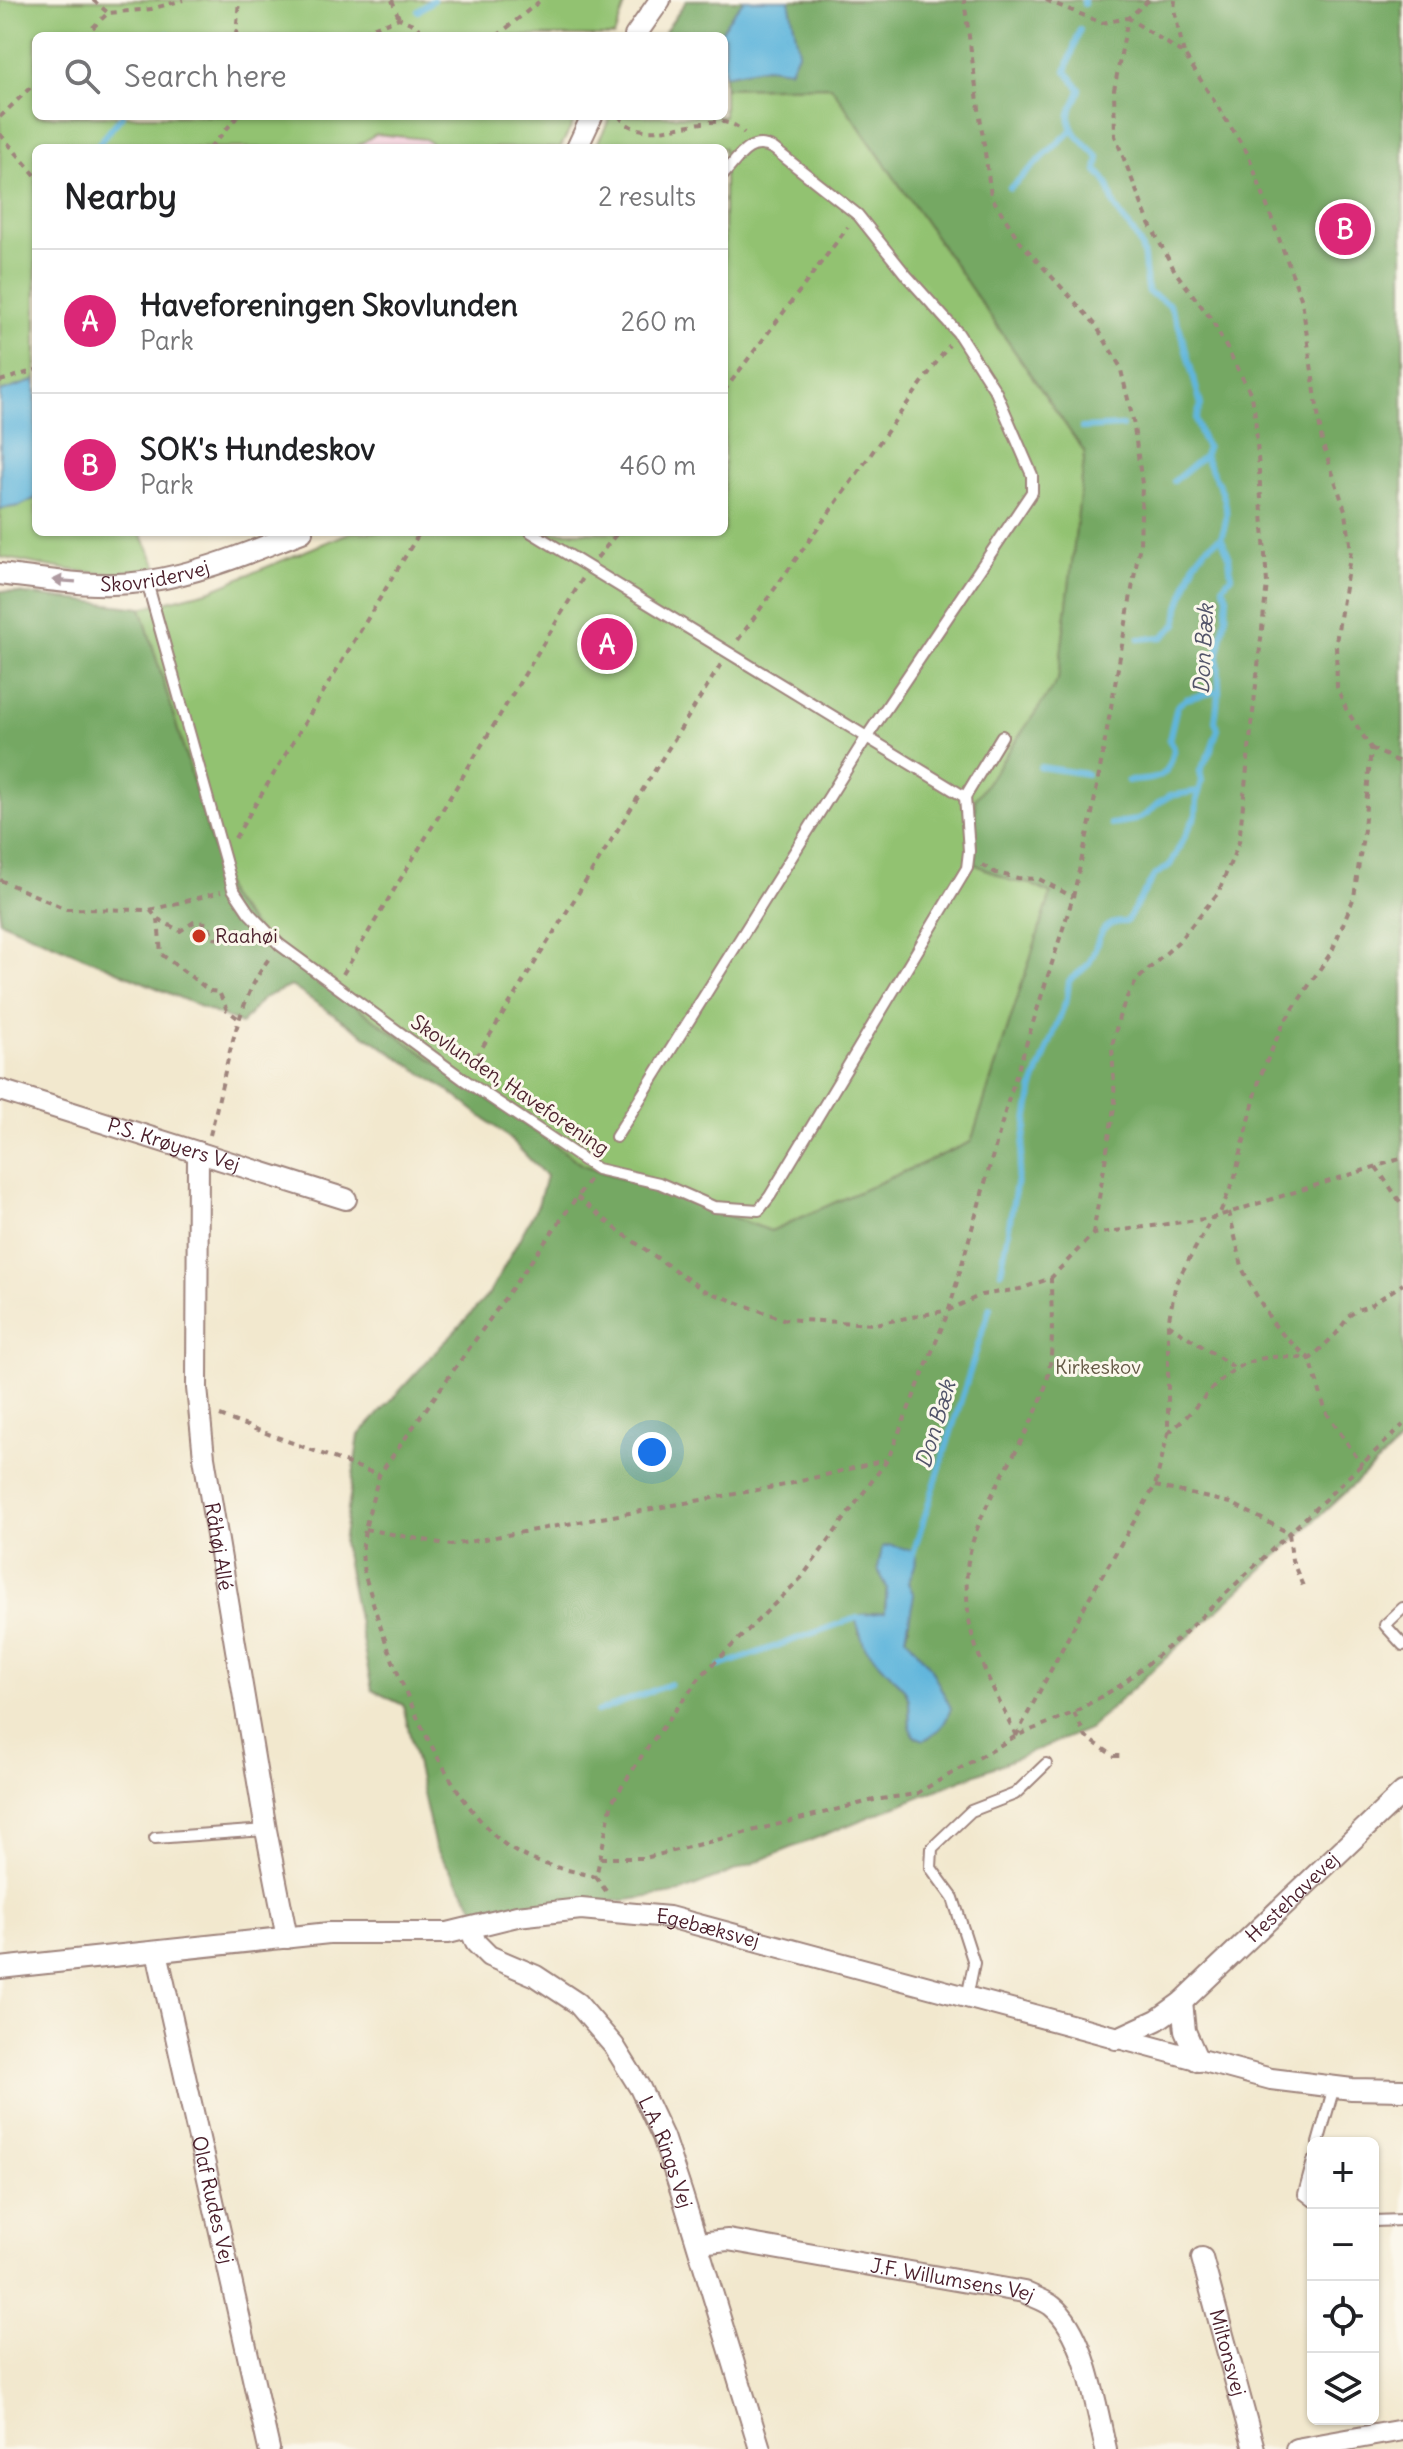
<!DOCTYPE html>
<html lang="en">
<head>
<meta charset="utf-8">
<style>
  :root { --surface:#fff; --page:#f6f6f6; --text:#202124; --muted:#757577; --line:#e0e0e0; --accent:#db2777 }
  body { margin:0; font-family:Delius,sans-serif; background:var(--page); color:var(--text) }
  .controls { position:absolute; right:24px; bottom:24px; display:grid; overflow:hidden; border-radius:12px; box-shadow:0 2px 6px #0004 }
  .controls button { width:72px; height:72px; display:grid; place-items:center; padding:0; border:0; border-bottom:2px solid var(--line); background:var(--surface); color:var(--text); font:40px sans-serif }
  .you { position:absolute; left:652px; top:1452px; width:28px; height:28px; margin:-20px; border:6px solid #fff; border-radius:50%; background:#1a73e8; box-shadow:0 0 0 12px #1a73e833 }
  .badge { display:grid; place-items:center; width:52px; height:52px; border-radius:50%; background:var(--accent); color:#fff; font-size:26px; font-weight:700 }
  .pin { position:absolute; translate:-50% -50%; border:4px solid #fff; box-shadow:0 2px 8px #0006 }
  .list { margin:0; padding:0; list-style:none }
  h2 { display:flex; justify-content:space-between; align-items:center; height:104px; margin:0; padding:0 32px; font-size:34px }
  h2 small { font-size:26px; font-weight:400; color:var(--muted) }
  .list li { display:grid; grid-template-columns:52px 1fr auto; gap:24px; align-items:center; box-sizing:border-box; height:144px; padding:0 32px; border-top:2px solid var(--line) }
  .list b { display:block; font-size:30px; white-space:nowrap }
  .list p { margin:0; font-size:26px; white-space:nowrap; color:var(--muted) }
  .list em { font-size:26px; font-style:normal; color:var(--muted) }
  .icon { flex:none; width:44px; height:44px; fill:none; stroke:currentColor; stroke-width:2; stroke-linecap:round; stroke-linejoin:round }
  .map { position:relative; flex:none; width:1403px; height:2449px; overflow:hidden }
  .search { position:absolute; background:var(--surface); box-shadow:0 2px 6px #0004; left:32px; top:32px; width:696px; height:88px; display:flex; align-items:center; gap:20px; box-sizing:border-box; padding:0 28px; border-radius:12px; color:var(--muted); font-size:30px }
  .panel { position:absolute; background:var(--surface); box-shadow:0 2px 6px #0004; left:32px; top:144px; width:696px; height:392px; border-radius:12px }
  .map>svg:first-child { display:block }
</style>
</head>
<body>
<div class="map">
<svg width="1403" height="2449" viewBox="0 0 1403 2449">
  <rect width="100%" height="100%" fill="#fbf7ec"/>
  <filter id="ink" filterUnits="userSpaceOnUse"><feTurbulence type="fractalNoise" baseFrequency=".0125" numOctaves="2"/><feDisplacementMap in="SourceGraphic" scale="16" xChannelSelector="R" yChannelSelector="G"/><feConvolveMatrix kernelMatrix="1 2 1 2 8 2 1 2 1" color-interpolation-filters="sRGB"/></filter>
  <filter id="wash" filterUnits="userSpaceOnUse"><feTurbulence type="fractalNoise" baseFrequency=".006" numOctaves="4" result="noise"/><feDisplacementMap in="SourceGraphic" scale="32" xChannelSelector="R" yChannelSelector="G"/><feGaussianBlur stdDeviation="1.8" result="paint"/><feColorMatrix in="noise" values="0 0 0 0 0 0 0 0 0 0 0 0 0 0 0 0 0 1.4 0 .05"/><feComposite in="paint" operator="in"/></filter>
  <g filter="url(#wash)">
    <rect width="100%" height="100%" fill="#f2e8ce"/>
    <path fill="#f4cfdd" d="M 376,134 L 425,139 L 439,148 L 354,148 Z"/>
    <g fill="#92c271" stroke="#6e704e" stroke-width="2">
      <path d="M 0,0 L 627,0 L 614,36 L 36,36 L 36,116 L 577,116 L 560,148 L 439,148 L 425,139 L 376,134 L 354,148 L 36,148 L 36,532 L 140,532 L 157,566 C 106,583 51,566 0,557 Z"/>
      <path d="M 831,86 L 1085,453 L 1058,681 L 975,800 L 1011,881 L 1031,884 L 1051,894 L 971,1142 L 771,1231 L 583,1165 L 272,948 L 228,896 L 141,608 L 211,590 L 351,532 L 724,532 L 724,148 L 595,148 L 611,116 L 724,116 L 724,88 Z"/>
    </g>
    <path fill="#75a863" stroke="#606447" stroke-width="2" fill-rule="evenodd" d="M 687,0 L 1403,0 L 1403,1439 L 1089,1729 L 681,1892 L 628,1900 L 477,1911 L 435,1847 L 403,1705 L 372,1690 L 343,1543 L 359,1435 L 489,1294 L 538,1205 L 546,1176 L 508,1137 L 449,1091 L 291,986 L 263,998 L 241,1024 L 0,921 L 0,591 L 141,608 L 228,897 L 272,948 L 583,1165 L 771,1231 L 971,1142 L 1051,894 L 1031,884 L 1011,881 L 975,864 L 975,800 L 1058,680 L 1085,453 L 831,86 L 724,88 L 724,36 L 662,36 ZM 878,1569 L 910,1577 L 908,1583 L 909,1626 L 906,1637 L 910,1727 L 909,1700 L 905,1690 L 859,1633 L 859,1626 L 872,1613 L 879,1614 L 885,1612 L 887,1587 Z"/>
    <g fill="#60b6dc" stroke="#556a84" stroke-width="2">
      <path d="M 744,0 L 789,0 L 799,51 L 790,70 L 766,67 L 724,75 L 724,36 L 719,36 L 727,21 Z"/>
      <path d="M 36,380 L 36,498 L 20,506 L 0,509 L 0,392 Z"/>
      <path d="M 891,1545 L 914,1551 C 919,1565 912,1570 908,1583 L 914,1595 L 906,1637 L 929,1665 L 951,1708 C 946,1724 939,1732 924,1740 L 914,1736 L 910,1727 L 909,1700 L 905,1690 L 865,1647 L 856,1621 L 856,1618 L 861,1615 L 885,1612 L 887,1588 L 878,1569 L 882,1547 Z"/>
    </g>
    <g fill="none" stroke-linecap="round" stroke-linejoin="round">
      <g stroke="#60b6dc" stroke-width="6">
        <path d="M 1084,0 L 1084,4"/>
        <path d="M 418,11 L 433,0"/>
        <path d="M 168,36 L 168,34"/>
        <path d="M 95,148 L 122,116"/>
        <path d="M 1010,188 L 1072,130"/>
        <path d="M 1082,428 L 1122,426"/>
        <path d="M 1174,481 L 1204,456"/>
        <path d="M 1139,639 L 1163,637 L 1177,624 L 1179,607 L 1195,562 L 1206,548 L 1221,537"/>
        <path d="M 1040,767 L 1087,774"/>
        <path d="M 1128,781 C 1156,780 1170,779 1174,748 L 1169,740 L 1177,706 L 1186,699 L 1219,691"/>
        <path d="M 1111,824 L 1136,820 L 1148,813 L 1157,804 L 1169,796 L 1199,791"/>
        <path d="M 1001,1272 L 1033,1087 L 1067,998 L 1069,981 C 1075,975 1084,970 1089,963 C 1101,943 1095,921 1126,922 L 1154,876 L 1170,865 L 1196,815 L 1197,800 L 1202,781 L 1200,771 L 1210,752 L 1218,729 L 1215,721 L 1219,691 L 1218,653 L 1226,616 L 1227,596 L 1223,586 L 1231,576 L 1229,556 L 1221,537 C 1235,505 1219,485 1204,456 L 1207,448 L 1200,434 L 1196,419 L 1201,405 L 1180,329 L 1169,304 L 1148,292 C 1144,279 1146,266 1143,253 C 1139,237 1126,224 1117,210 C 1107,194 1115,188 1097,171 L 1099,158 C 1089,146 1066,131 1070,114 C 1072,105 1078,99 1080,89 L 1066,71 L 1080,29"/>
        <path d="M 912,1557 L 990,1307"/>
        <path d="M 720,1666 L 856,1618 L 864,1618"/>
        <path d="M 597,1712 L 670,1684"/>
      </g>
    </g>
  </g>
  <g filter="url(#ink)">
    <g fill="none" stroke-linecap="round" stroke-linejoin="round">
      <g stroke="#9e847c" stroke-width="14">
        <g id="lane">
          <path d="M 531,532 L 965,797"/>
          <path d="M 147,582 L 233,889 L 249,913 L 280,945 L 463,1079 L 597,1169 L 659,1183 L 714,1207 L 759,1210 L 770,1196 L 967,868 L 969,851 L 965,797"/>
          <path d="M 965,797 L 1002,736"/>
          <path d="M 616,1137 L 866,738 L 1032,492 L 1032,475 L 996,392 L 958,333 L 906,275 L 858,215 L 774,149 C 750,136 739,157 724,174"/>
          <path d="M 1403,1608 L 1385,1625 L 1403,1645"/>
          <path d="M 155,1838 L 266,1830"/>
          <path d="M 967,1998 L 974,1963 L 953,1898 L 931,1868 L 932,1848 L 971,1811 L 1015,1794 L 1046,1764"/>
          <path d="M 1318,2143 L 1334,2087"/>
          <path d="M 1313,2161 L 1304,2194 L 1313,2201"/>
          <path d="M 1373,2221 L 1403,2220"/>
        </g>
      </g>
      <g stroke="#9e847c" stroke-width="24">
        <g id="street">
          <path d="M 635,36 L 660,0"/>
          <path d="M 577,148 L 592,116"/>
          <path id="s1" d="M 0,574 C 48,580 100,589 148,581 C 202,573 252,551 302,532"/>
          <path id="s2" d="M 0,1090 L 346,1199"/>
          <path id="s3" d="M 198,1152 L 197,1388 L 204,1457 L 266,1830 L 287,1938"/>
          <path id="s4" d="M 470,1928 L 476,1943 L 489,1956 L 536,1976 L 577,2003 L 614,2046 L 640,2088 L 663,2137 L 682,2194 L 760,2449"/>
          <path id="s5" d="M 157,1952 L 269,2449"/>
          <path id="s6" d="M 0,1968 L 329,1933 L 448,1933 L 517,1916 L 581,1909 L 669,1917 L 1271,2079 L 1352,2089 L 1403,2090"/>
          <path d="M 1182,2002 L 1185,2031 L 1198,2061"/>
          <path id="s7" d="M 1116,2039 L 1157,2020 L 1182,2002 L 1403,1792"/>
          <path id="s8" d="M 698,2243 L 728,2240 L 1024,2292 C 1033,2297 1045,2300 1052,2306 C 1086,2333 1096,2408 1106,2449"/>
          <path id="s9" d="M 1202,2258 L 1254,2449"/>
          <path d="M 1296,2449 L 1403,2430"/>
        </g>
      </g>
      <g stroke="#9e847c" stroke-width="4" stroke-dasharray="6 6" stroke-linecap="butt">
        <path d="M 93,0 L 108,13"/>
        <path d="M 392,0 L 399,18"/>
        <path d="M 1046,0 L 1102,23 L 1128,18 L 1149,0"/>
        <path d="M 1175,0 L 1174,9 L 1184,54"/>
        <path d="M 84,36 L 108,13 L 151,9 L 183,0"/>
        <path d="M 236,36 L 239,0"/>
        <path d="M 351,36 L 399,18 L 415,25 L 426,36"/>
        <path d="M 497,36 L 541,0"/>
        <path d="M 619,116 C 642,150 703,111 734,125 C 738,127 741,130 744,133"/>
        <path d="M 0,117 L 36,82"/>
        <path d="M 0,134 L 36,176"/>
        <path d="M 210,148 L 238,116"/>
        <path d="M 0,381 L 36,370"/>
        <path d="M 724,391 L 848,227"/>
        <path d="M 597,558 L 618,532"/>
        <path d="M 738,640 L 949,345"/>
        <path d="M 1371,748 L 1403,764"/>
        <path d="M 235,838 L 420,532"/>
        <path d="M 982,865 L 996,873 L 1018,878 L 1039,879 L 1073,897"/>
        <path d="M 0,880 L 66,909 L 150,910 L 221,892"/>
        <path d="M 150,910 L 158,919 L 161,954 L 210,991 L 219,992 L 227,1010 L 239,1019"/>
        <path d="M 158,919 L 180,931 L 194,922 L 208,923 L 213,938 C 223,940 237,935 242,925"/>
        <path d="M 343,974 L 583,578"/>
        <path d="M 470,1067 L 721,664"/>
        <path d="M 210,1135 C 225,1079 235,1001 271,956"/>
        <path d="M 1376,1167 L 1403,1206"/>
        <path d="M 589,1180 L 379,1475 C 372,1504 360,1535 363,1565 C 364,1575 368,1585 371,1595 C 389,1664 454,1821 520,1854 C 542,1866 571,1870 596,1877"/>
        <path d="M 577,1197 L 619,1231 L 703,1290 L 783,1319 L 875,1324 L 949,1310 L 981,1295 L 1020,1289 L 1051,1278 L 1093,1234 L 1212,1218 L 1403,1158"/>
        <path d="M 1229,1212 L 1243,1270 L 1250,1284 L 1272,1322 L 1285,1337 L 1310,1359 L 1326,1412 L 1362,1465"/>
        <path d="M 1093,1234 L 1115,1102 L 1112,1046 L 1119,1017 L 1127,997 L 1137,980 L 1178,942 L 1218,893 L 1239,842 L 1267,583 L 1255,415 L 1252,396 L 1212,320 L 1176,273 L 1149,223 L 1115,136 L 1114,90 L 1128,18 L 1184,54 L 1248,154 L 1302,301 L 1322,442 L 1346,513 L 1351,551 L 1336,642 L 1337,687 L 1346,709 L 1371,748 L 1364,829 L 1354,897 L 1332,951 L 1283,1024 L 1260,1077 L 1234,1180 L 1219,1215"/>
        <path d="M 1168,1324 L 1235,1368"/>
        <path d="M 220,1416 L 379,1475"/>
        <path d="M 1168,1433 C 1205,1405 1220,1362 1272,1357 C 1284,1356 1298,1358 1310,1359 L 1336,1334 L 1349,1316 L 1357,1310 L 1369,1306 L 1403,1284"/>
        <path d="M 1155,1486 L 1231,1503 L 1289,1533 L 1292,1560 L 1305,1591"/>
        <path d="M 365,1529 L 451,1545 L 785,1485 L 885,1460"/>
        <path d="M 1074,1713 L 1086,1737 L 1114,1756 L 1123,1756"/>
        <path d="M 1016,1736 L 1089,1598 L 1155,1486 L 1168,1433 L 1168,1324 L 1176,1283 L 1212,1218"/>
        <path d="M 1016,1736 C 999,1699 971,1651 968,1611 C 967,1597 966,1581 967,1568 C 975,1506 1022,1452 1043,1394 C 1056,1358 1051,1316 1051,1278"/>
        <path d="M 600,1858 L 645,1858 L 874,1800 L 916,1794 L 1016,1736 L 1073,1713 L 1121,1685 L 1178,1639 L 1403,1425"/>
        <path d="M 606,1891 L 596,1877 L 612,1802 L 645,1751 L 701,1676 L 802,1577 L 888,1459 L 949,1310 L 1009,1098 L 1073,897 L 1092,814 L 1140,544 L 1142,484 L 1133,420 L 1120,366 L 1095,324 L 1020,242 L 991,196 L 964,0"/>
      </g>
      <use href="#lane" stroke="#fff" stroke-width="10"/>
      <use href="#street" stroke="#fff" stroke-width="20"/>
    </g>
    <defs><path id="oneway-solid" d="M-6-.8H1V-3.2L6.5 0L1 3.2V.8H-6Z" transform="scale(2)"/></defs>
    <use fill="#ae9aa0" href="#oneway-solid" transform="translate(64 581) rotate(-176)"/>
  </g>
  <circle fill="#c8321e" stroke="#fbf7ec" stroke-width="3" cx="199" cy="936" r="8"/>
  <g text-anchor="middle" stroke-width="6" stroke-linejoin="round" paint-order="stroke">
    <g font-size="20" fill="#4a1f2b" stroke="#fbf7ec">
      <text dy="7" stroke="none"><textPath href="#s1" startOffset="156">Skovridervej</textPath></text>
      <text transform="translate(510 1085) rotate(34)" y="7">Skovlunden, Haveforening</text>
      <text dy="7" stroke="none"><textPath href="#s2" startOffset="182">P.S. Krøyers Vej</textPath></text>
      <text dy="7" stroke="none"><textPath href="#s3" startOffset="396">Råhøj Allé</textPath></text>
      <text dy="7" stroke="none"><textPath href="#s7" startOffset="228">Hestehavevej</textPath></text>
      <text dy="7" stroke="none"><textPath href="#s6" startOffset="714">Egebæksvej</textPath></text>
      <text dy="7" stroke="none"><textPath href="#s4" startOffset="310">L.A. Rings Vej</textPath></text>
      <text dy="7" stroke="none"><textPath href="#s5" startOffset="254">Olaf Rudes Vej</textPath></text>
      <text dy="7" stroke="none"><textPath href="#s8" startOffset="258">J.F. Willumsens Vej</textPath></text>
      <text dy="7" stroke="none"><textPath href="#s9" startOffset="98">Miltonsvej</textPath></text>
    </g>
    <g font-size="20" fill="#4a1f2b" stroke="#fbf7ec" text-anchor="start">
      <text x="215" y="943">Raahøi</text>
    </g>
    <g font-size="20" fill="#635844" stroke="#fbf7ec">
      <text x="1098" y="1374">Kirkeskov</text>
    </g>
    <g font-size="22" font-style="italic" fill="#525469" stroke="#fbf7ec">
      <text transform="translate(1203 649) rotate(-87)" y="8">Don Bæk</text>
      <text transform="translate(935 1424) rotate(-73)" y="8">Don Bæk</text>
    </g>
  </g>
</svg>
<div class="controls">
<button>+</button>
<button>−</button>
<button><svg class="icon" aria-label="locate" viewBox="0 0 24 24"><circle cx="12" cy="12" r="6"/><path d="M12 2v4M12 18v4M2 12h4M18 12h4"/></svg></button>
<button><svg class="icon" aria-label="layers" viewBox="0 0 24 24"><path d="M12 4l9 5-9 5-9-5zM3 14l9 5 9-5"/></svg></button>
</div>
<div class="you"></div>
<div class="pin badge" style="left:607px;top:644px">A</div>
<div class="pin badge" style="left:1345px;top:229px">B</div>
<div class="search"><svg class="icon" aria-label="search" viewBox="0 0 24 24"><circle cx="10" cy="10" r="6"/><path d="M15 15l6 6"/></svg>Search here</div>
<section class="panel">
<h2>Nearby<small>2 results</small></h2>
<ul class="list">
<li><span class="badge">A</span><div><b>Haveforeningen Skovlunden</b><p>Park</p></div><em>260 m</em></li>
<li><span class="badge">B</span><div><b>SOK's Hundeskov</b><p>Park</p></div><em>460 m</em></li>
</ul>
</section>
</div>
</body>
</html>
